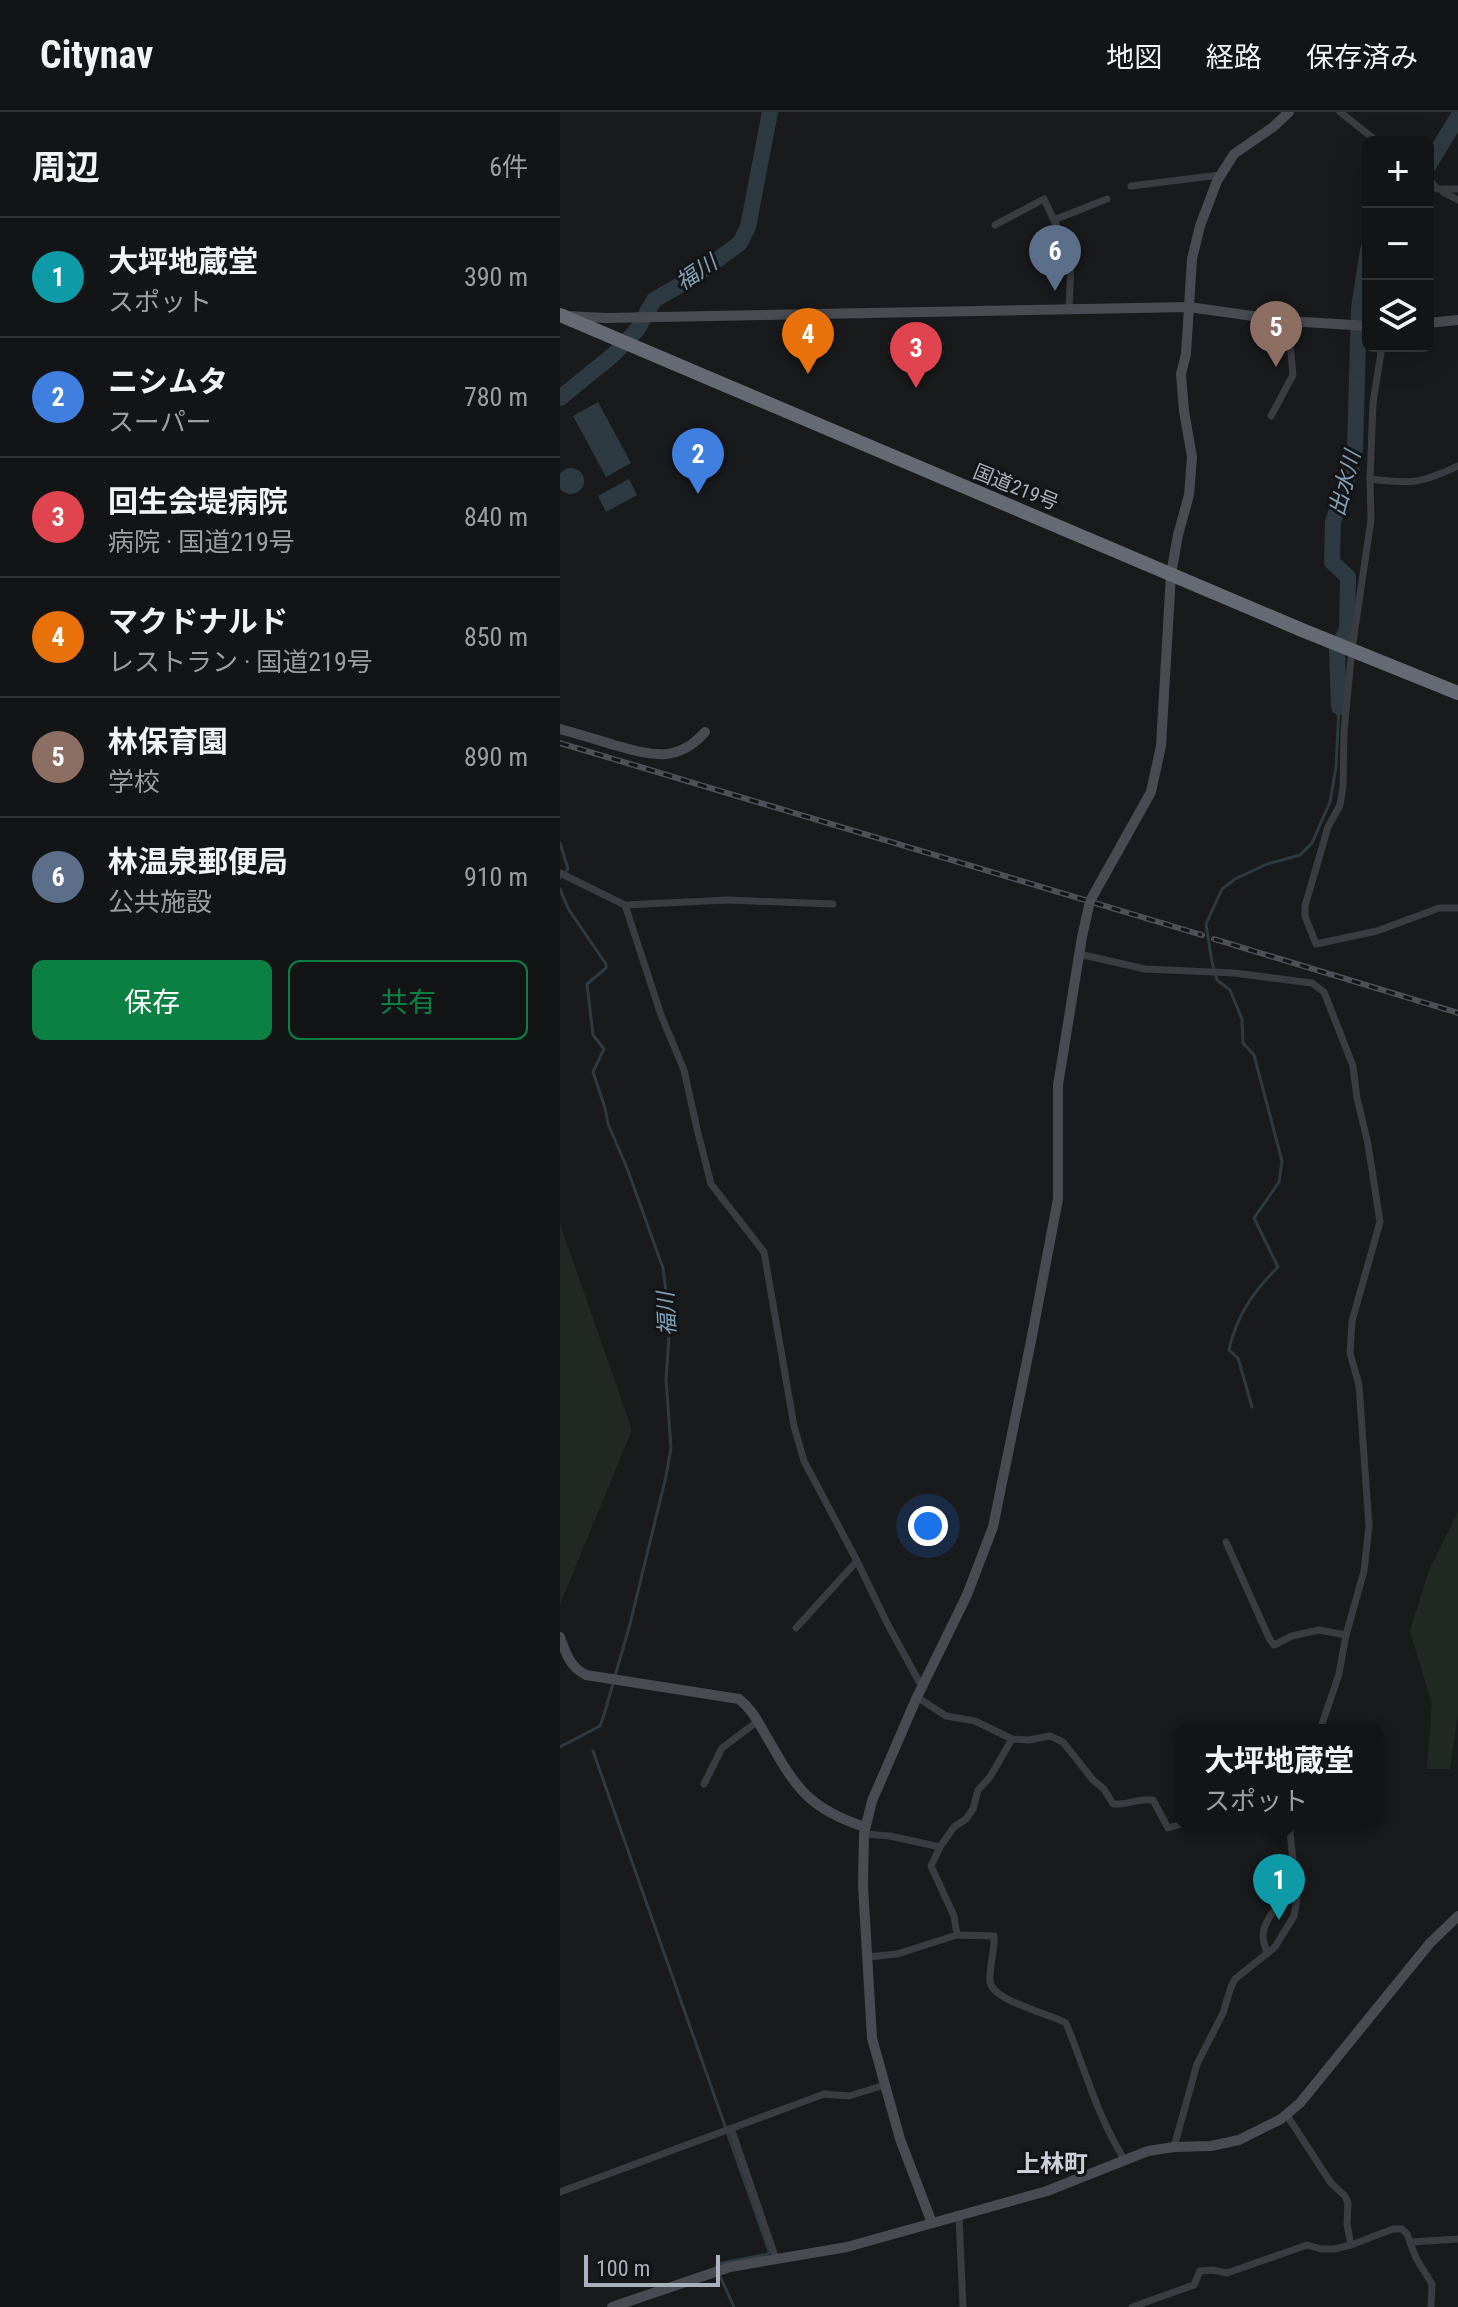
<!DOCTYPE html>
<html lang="ja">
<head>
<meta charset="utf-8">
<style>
  :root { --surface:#131415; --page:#202122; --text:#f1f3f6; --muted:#9d9ea0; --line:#323334; --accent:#0b8043 }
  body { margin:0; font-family:"Roboto Condensed","Noto Sans JP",sans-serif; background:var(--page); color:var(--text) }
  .controls { position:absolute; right:24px; top:24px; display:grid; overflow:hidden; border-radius:12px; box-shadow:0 8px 32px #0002 }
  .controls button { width:72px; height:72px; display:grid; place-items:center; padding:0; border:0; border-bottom:2px solid var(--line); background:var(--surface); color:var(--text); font:40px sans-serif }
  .scale { position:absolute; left:24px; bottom:20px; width:136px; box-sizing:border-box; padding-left:8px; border:4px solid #abb1bc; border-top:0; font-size:22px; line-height:28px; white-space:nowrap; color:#abb1bc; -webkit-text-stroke:6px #141417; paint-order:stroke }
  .you { position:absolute; left:368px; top:1414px; width:28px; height:28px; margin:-20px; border:6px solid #fff; border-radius:50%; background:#1a73e8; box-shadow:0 0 0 12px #1a73e833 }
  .badge { display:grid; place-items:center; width:52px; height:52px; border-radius:50%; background:var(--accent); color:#fff; font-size:26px; font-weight:700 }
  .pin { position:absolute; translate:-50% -66px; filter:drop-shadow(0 2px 4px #0008) }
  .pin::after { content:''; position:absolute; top:42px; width:28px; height:24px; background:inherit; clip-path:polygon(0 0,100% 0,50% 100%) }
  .popup { position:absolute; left:615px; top:1612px; width:208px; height:104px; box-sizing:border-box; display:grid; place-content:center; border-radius:12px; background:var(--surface); filter:drop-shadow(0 2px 6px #0005); font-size:26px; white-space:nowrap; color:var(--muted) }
  .popup b { font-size:30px; color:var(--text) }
  .popup::after { content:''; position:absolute; left:50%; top:100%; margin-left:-16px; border:16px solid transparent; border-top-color:var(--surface) }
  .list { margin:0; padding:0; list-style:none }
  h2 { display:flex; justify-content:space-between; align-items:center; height:104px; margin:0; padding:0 32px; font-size:34px }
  h2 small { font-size:26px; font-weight:400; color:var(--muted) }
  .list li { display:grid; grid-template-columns:52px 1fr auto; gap:24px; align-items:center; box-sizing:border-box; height:120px; padding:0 32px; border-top:2px solid var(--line) }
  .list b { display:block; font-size:30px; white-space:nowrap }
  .list p { margin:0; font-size:26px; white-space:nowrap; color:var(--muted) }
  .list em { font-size:26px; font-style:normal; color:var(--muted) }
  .actions { display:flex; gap:16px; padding:24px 32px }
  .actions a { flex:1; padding:18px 0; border:2px solid var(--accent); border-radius:12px; text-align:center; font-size:28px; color:var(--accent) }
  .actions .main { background:var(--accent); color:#fff }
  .icon { flex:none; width:44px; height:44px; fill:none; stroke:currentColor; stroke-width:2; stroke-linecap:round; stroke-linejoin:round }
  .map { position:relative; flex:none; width:898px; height:2195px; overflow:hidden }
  header { display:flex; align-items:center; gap:48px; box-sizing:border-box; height:112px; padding:0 40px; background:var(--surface); border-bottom:2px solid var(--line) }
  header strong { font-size:38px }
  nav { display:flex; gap:44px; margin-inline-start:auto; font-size:28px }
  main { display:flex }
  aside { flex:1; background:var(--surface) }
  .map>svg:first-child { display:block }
</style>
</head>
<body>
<header>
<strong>Citynav</strong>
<nav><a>地図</a><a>経路</a><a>保存済み</a></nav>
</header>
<main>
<aside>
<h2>周辺<small>6件</small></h2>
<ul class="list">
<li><span class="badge" style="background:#0f9aa8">1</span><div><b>大坪地蔵堂</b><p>スポット</p></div><em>390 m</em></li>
<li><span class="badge" style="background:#3f7fe0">2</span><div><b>ニシムタ</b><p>スーパー</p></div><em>780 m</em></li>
<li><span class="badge" style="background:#e0444e">3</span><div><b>回生会堤病院</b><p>病院 · 国道219号</p></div><em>840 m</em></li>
<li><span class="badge" style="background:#e8710a">4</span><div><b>マクドナルド</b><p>レストラン · 国道219号</p></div><em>850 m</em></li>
<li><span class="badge" style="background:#8d6e63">5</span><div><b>林保育園</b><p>学校</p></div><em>890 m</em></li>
<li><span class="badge" style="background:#5c6f8a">6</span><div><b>林温泉郵便局</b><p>公共施設</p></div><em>910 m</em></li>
</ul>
<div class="actions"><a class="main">保存</a><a>共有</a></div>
</aside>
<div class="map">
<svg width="898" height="2195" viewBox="0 0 898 2195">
  <rect width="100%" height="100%" fill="#191a1c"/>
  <g fill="#212a22">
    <path d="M 0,1112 L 72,1318 L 0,1492 Z"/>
    <path d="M 898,1399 L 898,1601 L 890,1657 L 867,1657 L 872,1592 L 850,1519 L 868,1461 Z"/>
  </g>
  <g fill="#2e3a41">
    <path d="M 38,290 L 71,351 L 46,365 L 13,304 Z"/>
    <circle cx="11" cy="369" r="13"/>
    <path d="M 69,367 L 77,383 L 46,400 L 38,384 Z"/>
  </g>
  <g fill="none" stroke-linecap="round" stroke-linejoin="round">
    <g stroke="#2e3a41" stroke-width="3">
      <path d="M 0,731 L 8,757 L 0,766"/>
      <path d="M 0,777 L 9,798 L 46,852 L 46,856 L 27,872 L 33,923 L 44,937 L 33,960 L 45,996 L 48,1012 L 67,1056 L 103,1156 L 110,1211 L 106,1267 L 111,1336 L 106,1364 L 70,1512 L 44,1603 L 40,1614 L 0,1635"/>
      <path d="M 692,1295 L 678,1246 L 669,1238 C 676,1204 694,1179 718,1155 L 694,1106 L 719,1070 L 722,1049 L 694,943 L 683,931 L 682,907 L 670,878 L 657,868 L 652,850 L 646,812 L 662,777 L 675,767 L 707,752 L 740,743 L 752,731 L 770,690 L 776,655 L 779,595"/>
      <path d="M 33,1639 L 209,2139 L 208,2142 L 157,2152 L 157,2155"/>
      <path d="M 159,2162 L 174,2195"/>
    </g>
    <g stroke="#2e3a41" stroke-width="16">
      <path d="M 868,54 L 898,5"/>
      <path d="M 0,286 L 53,243 L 77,218 L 94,188 L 134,165 L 180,131 L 188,115 L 210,0"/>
      <path d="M 779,595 L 777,538 L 787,517 L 788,465 L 772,450 L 773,410 L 789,363 L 795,337 L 799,196 L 808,138"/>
    </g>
    <g stroke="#3a3c41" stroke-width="7">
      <path d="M 780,0 L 818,30"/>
      <path d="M 868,66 L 877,77 L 898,77"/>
      <path d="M 571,74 L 660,63"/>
      <path d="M 883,80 L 898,88"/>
      <path d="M 494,108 L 547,87"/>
      <path d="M 435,113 L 484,87 L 501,123 L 511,151 L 509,196"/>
      <path d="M 822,234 L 813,291 L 810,367 L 811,408 L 792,537 L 784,619 L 783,675 L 780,693 L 768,715 L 745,794 L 745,804 L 756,832 L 817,819 L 879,796 L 898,796"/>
      <path d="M 711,304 L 733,263 L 728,209"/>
      <path d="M 810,367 C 852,372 860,372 898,354"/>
      <path d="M 0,761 L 65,793 L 167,788 L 273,792"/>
      <path d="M 65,793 L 101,903 L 124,958 L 137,1017 L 151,1072 L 204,1140 L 234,1314 L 244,1349 L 297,1449 L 327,1511 L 362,1575"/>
      <path d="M 519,842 L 585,857 L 674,861 L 752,871 L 764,880 L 793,954 L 797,986 L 808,1032 L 820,1110 L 792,1209 L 790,1241 L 799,1273 L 809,1414 L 804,1459 L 786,1523 L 779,1562 L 760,1618"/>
      <path d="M 666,1430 L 710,1528 L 714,1533 L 732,1524 L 759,1518 L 786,1523"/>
      <path d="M 236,1516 L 297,1449"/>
      <path d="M 357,1585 L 386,1604 L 415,1609 L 452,1627 L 469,1628 L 490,1624 L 503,1630 L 533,1668 L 544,1677 L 553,1692 C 567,1693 580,1686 593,1688 L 608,1716 L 629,1710"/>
      <path d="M 144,1672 L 162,1636 L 198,1609"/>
      <path d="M 304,1722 L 330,1724 L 380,1735"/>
      <path d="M 397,1823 L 394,1804 L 371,1754 L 380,1735 L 394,1715 L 406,1707 L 413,1697 L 418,1678 L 430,1665 L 452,1627"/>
      <path d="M 707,1842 C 706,1836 702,1828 703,1822 C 704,1808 725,1782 736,1774"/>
      <path d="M 308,1845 L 337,1842 L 397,1823 L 434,1824 C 435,1839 429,1854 430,1869 C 431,1889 489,1901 506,1911 C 525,1957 537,2004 564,2047"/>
      <path d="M 726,2002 L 771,2071 L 785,2084 L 788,2091 L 787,2112 L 791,2133"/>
      <path d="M 171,2016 L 216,2147"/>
      <path d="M 614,2035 L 637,1952 L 663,1901 L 671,1875 L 675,1867 L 715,1835 L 734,1804 L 737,1787 L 729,1710"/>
      <path d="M 0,2080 L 264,1982 L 289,1984 L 325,1973"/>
      <path d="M 399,2104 L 403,2195"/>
      <path d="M 851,2130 L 898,2127"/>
      <path d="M 572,2195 L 634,2173 L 640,2159 L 653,2158 L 667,2161 L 747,2133 L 761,2137 L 774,2137 L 791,2133 L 833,2117 L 842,2117 L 847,2122 L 856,2146 L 872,2172 L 871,2195"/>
    </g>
    <g stroke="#484b51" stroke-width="10">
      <path d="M 7,204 L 46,206 L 629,195 L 728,209 L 808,214"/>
      <path d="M 868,211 L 898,208"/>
      <path d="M 0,617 C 18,622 36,627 54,633 C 90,643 117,652 145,620"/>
      <path d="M 0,1525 C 6,1542 10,1555 26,1563 L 179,1587 C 193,1598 199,1612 208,1627 C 236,1676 249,1697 305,1715"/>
      <path d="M 372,2111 L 340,2027 L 312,1926 L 303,1774 L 304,1722 L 312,1689 L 357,1585 L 407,1483 L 433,1415 L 471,1229 L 498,1087 L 498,973 L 522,825 L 530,789 L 591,680 L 601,634 L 611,462 L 618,423 L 629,383 L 632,345 L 624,299 L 621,262 L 626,242 L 632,147 L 640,114 L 657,69 L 674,42 L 713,15 L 729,0"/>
      <path d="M 52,2195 L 170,2155 L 287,2135 L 487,2079 L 588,2039 L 614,2035 L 651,2034 L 679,2028 L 721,2007 L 740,1991 L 870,1831 L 898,1804"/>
    </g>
    <path stroke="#666a72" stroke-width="14" d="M 0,203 L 742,518 L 898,581"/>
    <g stroke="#4d5056" stroke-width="6">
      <g id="rail">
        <path d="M 0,631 L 642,823"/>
        <path d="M 654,827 L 898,901"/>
      </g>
    </g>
    <use href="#rail" stroke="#141417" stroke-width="3" stroke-dasharray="9" stroke-linecap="butt"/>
  </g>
  <g text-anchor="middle" stroke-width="6" stroke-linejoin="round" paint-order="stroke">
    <g font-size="20" fill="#abb1bc" stroke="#141417">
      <text transform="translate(456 375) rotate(22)" y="7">国道219号</text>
    </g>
    <g font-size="22" font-style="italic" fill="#82a2b8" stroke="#141417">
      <text transform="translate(136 160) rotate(-34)" y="8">福川</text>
      <text transform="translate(784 371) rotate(-75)" y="8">出水川</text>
      <text transform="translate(106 1202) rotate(-93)" y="8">福川</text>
    </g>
    <g font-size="24" font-weight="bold" fill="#cdd0d8" stroke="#141417">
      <text x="492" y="2060">上林町</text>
    </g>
  </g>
</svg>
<div class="controls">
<button>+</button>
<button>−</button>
<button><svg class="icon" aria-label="layers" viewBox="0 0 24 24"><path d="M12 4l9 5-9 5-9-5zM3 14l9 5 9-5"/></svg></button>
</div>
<div class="scale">100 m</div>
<div class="you"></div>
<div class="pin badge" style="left:719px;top:1808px;background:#0f9aa8">1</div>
<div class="popup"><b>大坪地蔵堂</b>スポット</div>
<div class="pin badge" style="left:138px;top:382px;background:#3f7fe0">2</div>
<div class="pin badge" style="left:356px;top:276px;background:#e0444e">3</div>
<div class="pin badge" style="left:248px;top:262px;background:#e8710a">4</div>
<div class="pin badge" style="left:716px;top:255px;background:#8d6e63">5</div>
<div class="pin badge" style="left:495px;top:179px;background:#5c6f8a">6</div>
</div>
</main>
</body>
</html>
